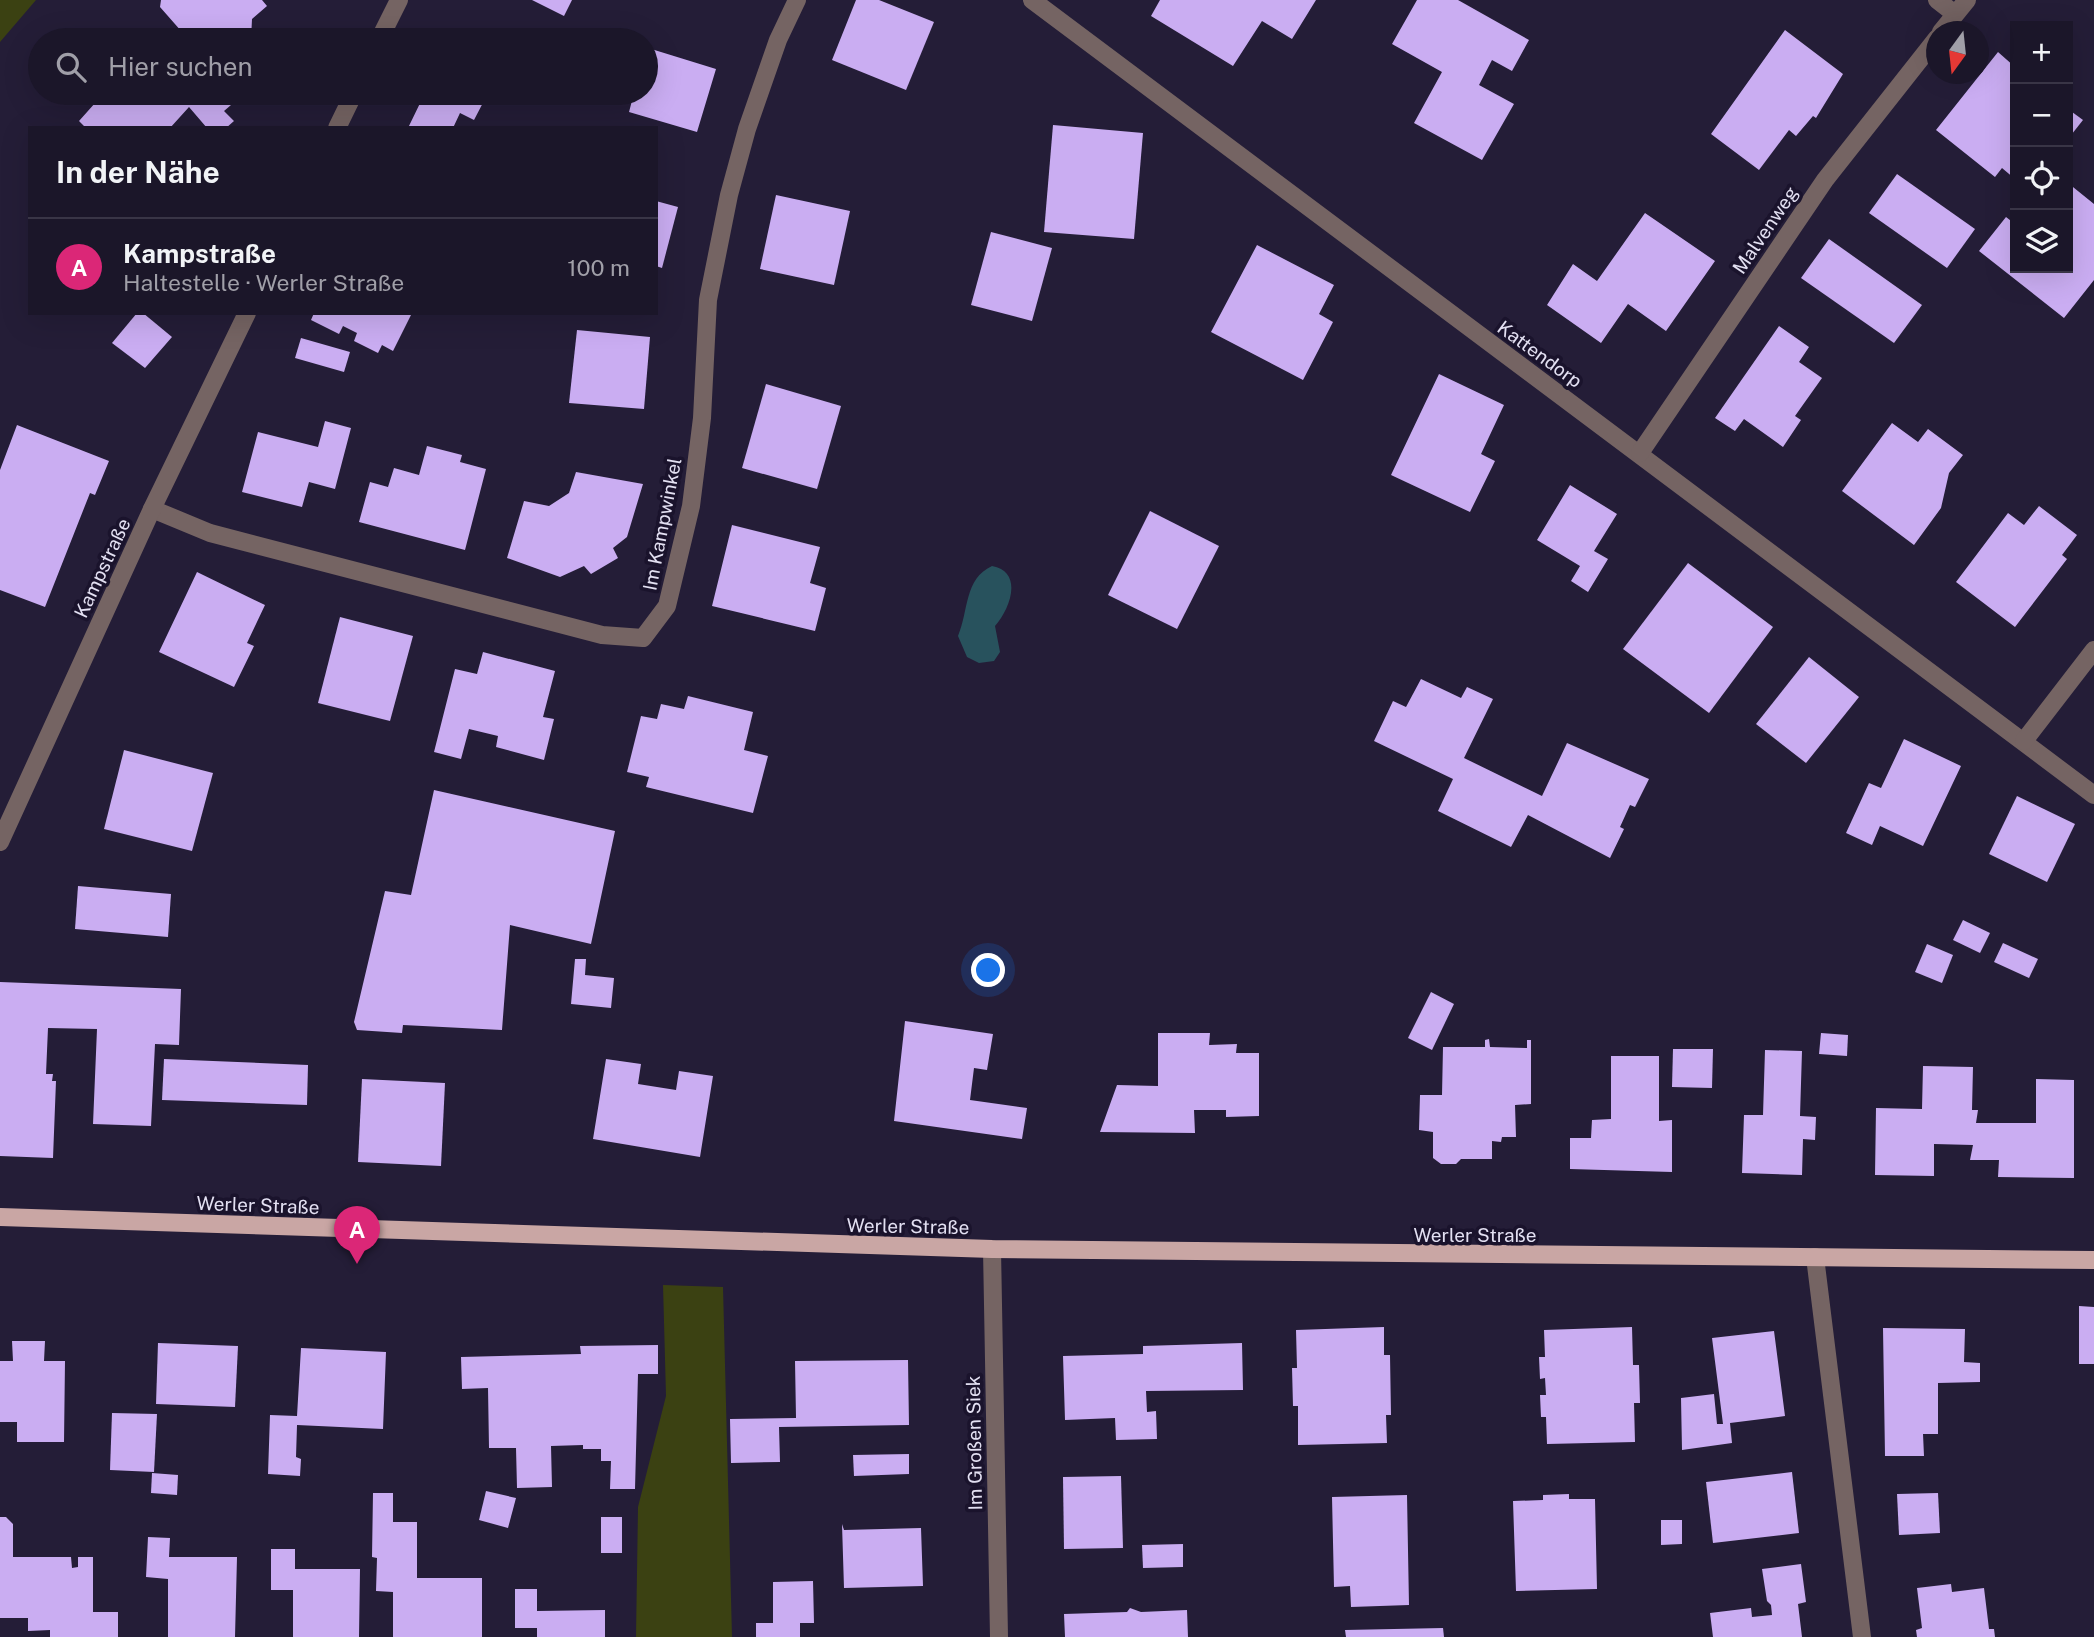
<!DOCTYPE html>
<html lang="de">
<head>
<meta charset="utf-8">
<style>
  :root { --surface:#1b1629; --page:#282335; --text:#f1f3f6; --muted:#a09fa8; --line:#393546; --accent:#db2777 }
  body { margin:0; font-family:"Public Sans",sans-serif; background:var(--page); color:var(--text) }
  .controls { position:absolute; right:21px; top:21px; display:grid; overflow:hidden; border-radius:0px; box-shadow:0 7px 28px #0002 }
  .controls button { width:63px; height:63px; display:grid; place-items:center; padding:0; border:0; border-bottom:2px solid var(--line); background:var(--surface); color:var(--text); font:35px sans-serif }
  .compass { position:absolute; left:1926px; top:21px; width:63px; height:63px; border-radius:50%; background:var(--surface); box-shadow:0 7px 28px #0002; rotate:195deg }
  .you { position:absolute; left:989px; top:971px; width:24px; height:24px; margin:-18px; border:5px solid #fff; border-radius:50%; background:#1a73e8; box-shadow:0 0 0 10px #1a73e833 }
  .badge { display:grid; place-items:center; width:46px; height:46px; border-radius:50%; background:var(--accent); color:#fff; font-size:23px; font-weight:700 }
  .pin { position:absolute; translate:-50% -58px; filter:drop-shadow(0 2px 4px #0008) }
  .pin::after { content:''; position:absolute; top:37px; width:24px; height:21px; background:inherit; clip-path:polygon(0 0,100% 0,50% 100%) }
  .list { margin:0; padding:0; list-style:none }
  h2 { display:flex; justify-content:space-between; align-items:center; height:91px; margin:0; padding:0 28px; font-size:30px }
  h2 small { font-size:23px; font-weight:400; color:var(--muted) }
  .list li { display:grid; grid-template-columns:46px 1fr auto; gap:21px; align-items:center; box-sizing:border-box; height:98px; padding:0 28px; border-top:2px solid var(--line) }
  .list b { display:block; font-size:26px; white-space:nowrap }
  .list p { margin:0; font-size:23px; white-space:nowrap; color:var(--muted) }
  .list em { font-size:23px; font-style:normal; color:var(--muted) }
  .icon { flex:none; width:38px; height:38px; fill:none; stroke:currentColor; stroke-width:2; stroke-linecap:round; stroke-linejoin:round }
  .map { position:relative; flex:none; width:2094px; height:1637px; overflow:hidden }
  .search { position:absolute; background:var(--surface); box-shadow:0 7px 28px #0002; left:28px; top:28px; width:630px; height:77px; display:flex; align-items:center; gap:18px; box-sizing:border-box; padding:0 24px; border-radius:38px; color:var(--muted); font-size:26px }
  .panel { position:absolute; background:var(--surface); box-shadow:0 7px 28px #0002; left:28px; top:126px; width:630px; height:189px; border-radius:0px }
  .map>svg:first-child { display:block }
</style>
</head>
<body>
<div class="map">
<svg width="2094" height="1637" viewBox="0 0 2094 1637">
  <rect width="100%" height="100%" fill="#241d37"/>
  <g fill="#3b4112">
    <path d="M 0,0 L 36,0 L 0,42 Z"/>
    <path d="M 663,1285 L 723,1287 L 732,1637 L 636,1637 L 638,1507 L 666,1396 Z"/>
  </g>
  <path fill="#28525d" d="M 992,566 C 1024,572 1010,609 995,626 L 1000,652 L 994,661 L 979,663 L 967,657 L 958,636 C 969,610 964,579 992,566 Z"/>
  <g fill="#caadf2">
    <path d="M 161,0 L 262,0 L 267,6 L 252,19 L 251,40 L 189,40 L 160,7 Z"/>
    <path d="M 532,0 L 572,0 L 564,16 Z"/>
    <path d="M 856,0 L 879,0 L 934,22 L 906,90 L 832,60 Z"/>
    <path d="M 1160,0 L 1316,0 L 1292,39 L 1262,21 L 1233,66 L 1151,16 Z"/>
    <path d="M 1417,0 L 1458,0 L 1529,40 L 1512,71 L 1492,60 L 1479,85 L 1514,104 L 1482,160 L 1414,123 L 1442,72 L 1392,44 Z"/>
    <path d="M 453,28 L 478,40 L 447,40 Z"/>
    <path d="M 1785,30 L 1843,74 L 1816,118 L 1813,116 L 1796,136 L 1789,130 L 1759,170 L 1711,134 Z"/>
    <path d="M 648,48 L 716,69 L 697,132 L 629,112 L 634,93 L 646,93 Z"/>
    <path d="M 1998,52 L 2015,67 L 2015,179 L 2002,168 L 1995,177 L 1936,130 Z"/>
    <path d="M 104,93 L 181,94 L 245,93 L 224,111 L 234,121 L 226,128 L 207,128 L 189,107 L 170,128 L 86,128 L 79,121 Z"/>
    <path d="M 420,93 L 492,93 L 489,98 L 486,97 L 474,120 L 460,113 L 453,128 L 408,128 L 424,95 Z"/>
    <path d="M 2068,109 L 2083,120 L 2068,139 Z"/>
    <path d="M 1053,125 L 1143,133 L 1134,239 L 1044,232 Z"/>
    <path d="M 1897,174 L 1975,229 L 1947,268 L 1869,213 Z"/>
    <path d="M 2068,183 L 2094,204 L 2094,280 L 2064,318 L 1979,251 L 2006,217 L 2015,224 L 2015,268 L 2068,268 Z"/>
    <path d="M 776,195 L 850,211 L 834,285 L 760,269 Z"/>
    <path d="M 656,201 L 678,207 L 662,268 L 656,266 Z"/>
    <path d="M 1645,213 L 1715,261 L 1666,331 L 1628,304 L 1601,343 L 1547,305 L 1573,264 L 1597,281 Z"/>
    <path d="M 991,232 L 1052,248 L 1032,321 L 971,305 Z"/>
    <path d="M 1829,239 L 1922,305 L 1894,343 L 1801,278 Z"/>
    <path d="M 1257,245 L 1334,285 L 1319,314 L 1333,322 L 1303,380 L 1211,332 Z"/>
    <path d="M 137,313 L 143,313 L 172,337 L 145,368 L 112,343 Z"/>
    <path d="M 314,313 L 412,313 L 393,351 L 382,345 L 378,353 L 354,341 L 357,333 L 343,326 L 339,334 L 311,320 Z"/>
    <path d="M 1779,326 L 1809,347 L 1799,362 L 1822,378 L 1795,416 L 1801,420 L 1783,447 L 1744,419 L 1735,431 L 1715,418 Z"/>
    <path d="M 577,330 L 650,337 L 644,409 L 569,403 Z"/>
    <path d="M 301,338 L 350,352 L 344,372 L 295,358 Z"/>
    <path d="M 1439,374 L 1504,405 L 1481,454 L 1495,461 L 1470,512 L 1391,475 Z"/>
    <path d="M 766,384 L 841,406 L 817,489 L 742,468 Z"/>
    <path d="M 325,421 L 351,428 L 335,489 L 309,482 L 302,507 L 242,492 L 258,432 L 318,447 Z"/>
    <path d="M 1892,423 L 1918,442 L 1928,429 L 1963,455 L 1949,473 L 1941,508 L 1914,545 L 1842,491 Z"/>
    <path d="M 17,425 L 109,461 L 95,495 L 90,493 L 45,607 L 0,590 L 0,470 Z"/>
    <path d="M 427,446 L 462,455 L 460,462 L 486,469 L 465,550 L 359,522 L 370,482 L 388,487 L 394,468 L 419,475 Z"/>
    <path d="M 576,472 L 643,484 L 627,537 L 613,548 L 618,558 L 591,574 L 584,566 L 560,577 L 507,558 L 524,501 L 549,506 L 569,493 Z"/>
    <path d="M 1570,485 L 1617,514 L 1594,551 L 1608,559 L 1588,592 L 1571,581 L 1580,566 L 1537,540 Z"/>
    <path d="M 2039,506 L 2077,535 L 2062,555 L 2067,559 L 2015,627 L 1956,582 L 2008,513 L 2024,525 Z"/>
    <path d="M 1150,511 L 1219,546 L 1177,629 L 1108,595 Z"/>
    <path d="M 732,525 L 820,547 L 810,583 L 826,588 L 815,631 L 712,606 Z"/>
    <path d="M 1688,563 L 1773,627 L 1709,713 L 1623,649 Z"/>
    <path d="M 197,572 L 265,605 L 247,643 L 254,646 L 234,687 L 159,652 Z"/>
    <path d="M 340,617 L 413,636 L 390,721 L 318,703 Z"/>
    <path d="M 483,652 L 555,671 L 543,717 L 554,719 L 544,760 L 496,747 L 498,736 L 469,729 L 461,759 L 434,752 L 455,669 L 477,674 Z"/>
    <path d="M 1809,657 L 1859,697 L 1806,763 L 1756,724 Z"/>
    <path d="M 1421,679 L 1461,698 L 1467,687 L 1493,699 L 1464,758 L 1542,796 L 1567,743 L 1649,779 L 1635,807 L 1630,805 L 1620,827 L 1624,829 L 1610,858 L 1528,815 L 1511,847 L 1438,811 L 1453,779 L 1374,741 L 1393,701 L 1406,707 Z"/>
    <path d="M 688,696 L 753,712 L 744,750 L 768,756 L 753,813 L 646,787 L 649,777 L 627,772 L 641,716 L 657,719 L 661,704 L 684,709 Z"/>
    <path d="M 1904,739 L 1961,766 L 1923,846 L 1880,826 L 1872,845 L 1846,833 L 1869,783 L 1881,788 Z"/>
    <path d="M 124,750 L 213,773 L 192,851 L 104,829 Z"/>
    <path d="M 434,790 L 615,831 L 591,944 L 510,925 L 502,1030 L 403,1025 L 402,1033 L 357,1030 L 354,1022 L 385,891 L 411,895 Z"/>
    <path d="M 2017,796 L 2075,824 L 2047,882 L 1989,854 Z"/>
    <path d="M 78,886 L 171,894 L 168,937 L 75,929 Z"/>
    <path d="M 1963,920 L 1990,933 L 1980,953 L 1953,940 Z"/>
    <path d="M 2003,943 L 2038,959 L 2029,978 L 1994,962 Z"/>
    <path d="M 1927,944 L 1953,955 L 1942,983 L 1915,972 Z"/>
    <path d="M 575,959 L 586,959 L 585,975 L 614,978 L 611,1008 L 571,1004 Z"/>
    <path d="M 0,982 L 181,989 L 179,1045 L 155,1044 L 151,1126 L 93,1124 L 97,1029 L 48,1028 L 46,1074 L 53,1074 L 52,1081 L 56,1081 L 53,1158 L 0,1156 Z"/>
    <path d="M 1431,992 L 1454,1004 L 1432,1050 L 1408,1038 Z"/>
    <path d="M 905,1021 L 993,1034 L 987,1070 L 974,1068 L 970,1100 L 1027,1108 L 1022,1139 L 894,1121 Z"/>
    <path d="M 1158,1033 L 1210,1033 L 1209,1045 L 1237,1044 L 1236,1053 L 1259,1053 L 1259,1116 L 1226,1117 L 1226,1110 L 1194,1110 L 1195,1133 L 1100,1132 L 1117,1085 L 1158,1086 Z"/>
    <path d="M 1821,1033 L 1848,1035 L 1847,1056 L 1819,1054 Z"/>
    <path d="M 1489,1039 L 1490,1047 L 1527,1048 L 1527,1040 L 1531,1040 L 1531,1104 L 1515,1105 L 1516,1137 L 1502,1137 L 1501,1142 L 1492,1141 L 1492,1159 L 1461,1159 L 1456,1164 L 1441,1164 L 1433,1158 L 1433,1132 L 1419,1130 L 1420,1095 L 1442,1095 L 1443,1047 L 1485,1047 L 1485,1040 Z"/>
    <path d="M 1673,1049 L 1713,1049 L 1712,1088 L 1672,1087 Z"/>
    <path d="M 1765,1050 L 1802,1051 L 1800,1116 L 1816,1117 L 1815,1140 L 1803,1139 L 1802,1175 L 1742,1173 L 1744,1115 L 1763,1115 Z"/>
    <path d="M 1611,1056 L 1659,1056 L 1659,1121 L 1672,1120 L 1672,1172 L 1570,1169 L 1570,1138 L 1591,1138 L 1592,1120 L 1611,1119 Z"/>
    <path d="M 164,1059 L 308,1065 L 307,1105 L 162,1100 Z"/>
    <path d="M 606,1059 L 641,1064 L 638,1084 L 676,1090 L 679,1071 L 713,1076 L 700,1157 L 593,1139 Z"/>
    <path d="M 1923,1066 L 1973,1067 L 1972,1110 L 1978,1110 L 1976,1123 L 2036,1123 L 2036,1079 L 2074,1080 L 2074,1178 L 1998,1177 L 1999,1160 L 1970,1160 L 1973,1145 L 1934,1144 L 1934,1176 L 1875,1175 L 1876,1108 L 1922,1109 Z"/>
    <path d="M 362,1079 L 445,1083 L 441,1166 L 358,1162 Z"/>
    <path d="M 2079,1306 L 2094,1307 L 2094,1364 L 2079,1364 Z"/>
    <path d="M 1384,1327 L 1384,1355 L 1390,1355 L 1391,1415 L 1386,1415 L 1387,1443 L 1298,1445 L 1298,1406 L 1293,1406 L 1292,1368 L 1297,1368 L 1296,1330 Z"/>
    <path d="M 1632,1327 L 1633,1365 L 1639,1365 L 1640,1403 L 1634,1403 L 1635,1442 L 1547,1444 L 1546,1417 L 1541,1417 L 1540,1395 L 1546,1395 L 1545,1378 L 1540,1379 L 1539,1357 L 1545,1357 L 1544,1330 Z"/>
    <path d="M 1883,1328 L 1965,1329 L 1964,1362 L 1980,1363 L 1980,1382 L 1938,1383 L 1938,1434 L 1923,1434 L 1924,1456 L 1885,1456 Z"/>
    <path d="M 1774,1331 L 1785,1416 L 1730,1423 L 1732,1443 L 1682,1450 L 1681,1398 L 1714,1394 L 1717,1424 L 1723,1424 L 1712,1338 Z"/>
    <path d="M 12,1341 L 45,1341 L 44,1361 L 65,1361 L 64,1442 L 17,1442 L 17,1422 L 0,1422 L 0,1361 L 13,1361 Z"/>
    <path d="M 158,1343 L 238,1346 L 235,1407 L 156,1404 Z"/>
    <path d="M 1242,1343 L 1243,1390 L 1146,1391 L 1147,1412 L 1156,1411 L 1157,1439 L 1116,1440 L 1115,1418 L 1065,1420 L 1063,1356 L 1143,1354 L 1143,1346 Z"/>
    <path d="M 658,1345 L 658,1374 L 638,1374 L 635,1489 L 610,1489 L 611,1461 L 601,1461 L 601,1449 L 583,1449 L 583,1445 L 551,1446 L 552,1487 L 517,1488 L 516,1448 L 489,1448 L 488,1388 L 462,1389 L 461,1357 L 581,1354 L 580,1346 Z"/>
    <path d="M 301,1348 L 386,1352 L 383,1429 L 297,1425 L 296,1457 L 301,1459 L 300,1476 L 268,1474 L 270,1415 L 297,1416 Z"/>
    <path d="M 908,1360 L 909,1425 L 779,1427 L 780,1462 L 731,1463 L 730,1419 L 796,1418 L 795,1361 Z"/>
    <path d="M 112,1413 L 157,1414 L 154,1472 L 110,1470 Z"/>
    <path d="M 909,1454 L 909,1474 L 854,1476 L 853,1455 Z"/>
    <path d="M 1792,1472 L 1799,1533 L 1713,1543 L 1706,1482 Z"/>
    <path d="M 152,1473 L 178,1475 L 177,1495 L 151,1493 Z"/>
    <path d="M 1121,1476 L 1123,1548 L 1064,1549 L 1063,1477 Z"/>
    <path d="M 486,1491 L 516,1498 L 508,1528 L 479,1520 Z"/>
    <path d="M 373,1493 L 393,1493 L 393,1522 L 417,1522 L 417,1578 L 482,1578 L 482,1637 L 393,1637 L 393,1592 L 376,1591 L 377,1558 L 372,1557 Z"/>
    <path d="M 1938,1493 L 1940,1533 L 1899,1535 L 1897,1494 Z"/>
    <path d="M 1569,1494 L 1569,1499 L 1595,1499 L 1597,1589 L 1516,1591 L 1513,1501 L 1543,1500 L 1543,1495 Z"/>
    <path d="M 1407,1495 L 1409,1605 L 1351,1607 L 1350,1586 L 1334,1587 L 1332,1497 Z"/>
    <path d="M 0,1517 L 6,1517 L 13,1524 L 13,1557 L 71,1557 L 72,1568 L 78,1567 L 78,1557 L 93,1557 L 93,1612 L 118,1612 L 118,1637 L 50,1637 L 50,1630 L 28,1631 L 28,1618 L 0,1618 Z"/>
    <rect x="601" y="1517" width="21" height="36"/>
    <path d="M 1661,1520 L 1682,1520 L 1682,1544 L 1661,1545 Z"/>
    <path d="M 842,1524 L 844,1530 L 921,1528 L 923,1586 L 844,1588 Z"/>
    <path d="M 148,1537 L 170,1538 L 169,1557 L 237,1557 L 235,1637 L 168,1637 L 168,1579 L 146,1577 Z"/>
    <path d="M 1183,1544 L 1183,1567 L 1143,1568 L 1142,1545 Z"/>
    <path d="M 271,1549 L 295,1549 L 295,1569 L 360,1569 L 359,1637 L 293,1637 L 293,1590 L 271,1590 Z"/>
    <path d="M 1801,1564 L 1806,1602 L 1798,1604 L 1802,1637 L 1713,1637 L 1710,1613 L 1751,1608 L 1752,1617 L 1772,1615 L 1771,1605 L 1767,1601 L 1762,1569 Z"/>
    <path d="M 813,1581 L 814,1623 L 800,1623 L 800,1637 L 756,1637 L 756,1623 L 773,1623 L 773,1582 Z"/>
    <path d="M 1951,1584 L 1952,1592 L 1984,1588 L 1989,1629 L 1994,1629 L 1995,1637 L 1917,1637 L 1916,1630 L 1922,1628 L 1917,1588 Z"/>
    <path d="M 515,1589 L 537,1589 L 537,1611 L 605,1610 L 605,1637 L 537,1637 L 537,1628 L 515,1628 Z"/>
    <path d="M 1130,1608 L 1141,1612 L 1187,1610 L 1188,1637 L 1065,1637 L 1064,1614 L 1127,1612 Z"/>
    <path d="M 1443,1628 L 1444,1637 L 1346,1637 L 1345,1630 Z"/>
  </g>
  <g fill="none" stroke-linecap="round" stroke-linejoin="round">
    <g stroke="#756463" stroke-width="18">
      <path d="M 1032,0 L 2094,795"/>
      <path d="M 1937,0 L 1955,14"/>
      <path d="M 1941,32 L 1967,0"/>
      <path d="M 379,40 L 399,0"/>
      <path d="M 337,128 L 354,93"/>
      <path d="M 1640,453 L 1825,180 L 1937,38"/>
      <path d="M 152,509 L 210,533 L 602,635 L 643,638 L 667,606 L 691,506 L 702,418 L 708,300 L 729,195 L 747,129 L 778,40 L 797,0"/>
      <path d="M 2024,741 L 2094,650"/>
      <path d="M 0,842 L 152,509 L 247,313"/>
      <path d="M 992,1249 L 999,1637"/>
      <path d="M 1815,1257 L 1862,1637"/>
    </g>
    <path stroke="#c9a6a4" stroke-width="18" d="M 0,1217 L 992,1249 L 2094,1260"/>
  </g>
  <g text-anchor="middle" stroke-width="7" stroke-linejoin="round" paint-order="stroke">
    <g font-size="19" fill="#e3e0f2" stroke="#1a132c">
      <text transform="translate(1765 230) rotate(-56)" y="7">Malvenweg</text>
      <text transform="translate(1540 354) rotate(36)" y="7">Kattendorp</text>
      <text transform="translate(662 524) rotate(-79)" y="7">Im Kampwinkel</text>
      <text transform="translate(102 568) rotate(-65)" y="7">Kampstraße</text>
      <text transform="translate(258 1205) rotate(2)" y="7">Werler Straße</text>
      <text transform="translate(908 1226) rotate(1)" y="7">Werler Straße</text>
      <text x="1475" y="1242">Werler Straße</text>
      <text transform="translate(974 1443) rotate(-91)" y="7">Im Großen Siek</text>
    </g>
  </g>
</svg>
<div class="controls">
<button>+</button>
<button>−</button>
<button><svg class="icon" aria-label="locate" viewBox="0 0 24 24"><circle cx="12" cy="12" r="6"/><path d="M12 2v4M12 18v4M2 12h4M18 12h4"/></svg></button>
<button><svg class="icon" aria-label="layers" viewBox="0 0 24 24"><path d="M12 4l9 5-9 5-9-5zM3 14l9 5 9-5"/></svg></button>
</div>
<svg class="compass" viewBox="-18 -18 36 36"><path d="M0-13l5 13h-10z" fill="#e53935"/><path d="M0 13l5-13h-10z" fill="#a09fa8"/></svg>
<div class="you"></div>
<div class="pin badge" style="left:357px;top:1264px">A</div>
<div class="search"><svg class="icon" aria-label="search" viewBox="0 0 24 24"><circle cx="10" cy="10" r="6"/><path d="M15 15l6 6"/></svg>Hier suchen</div>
<section class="panel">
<h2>In der Nähe<small></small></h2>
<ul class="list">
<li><span class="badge">A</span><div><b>Kampstraße</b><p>Haltestelle · Werler Straße</p></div><em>100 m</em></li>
</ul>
</section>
</div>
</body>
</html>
